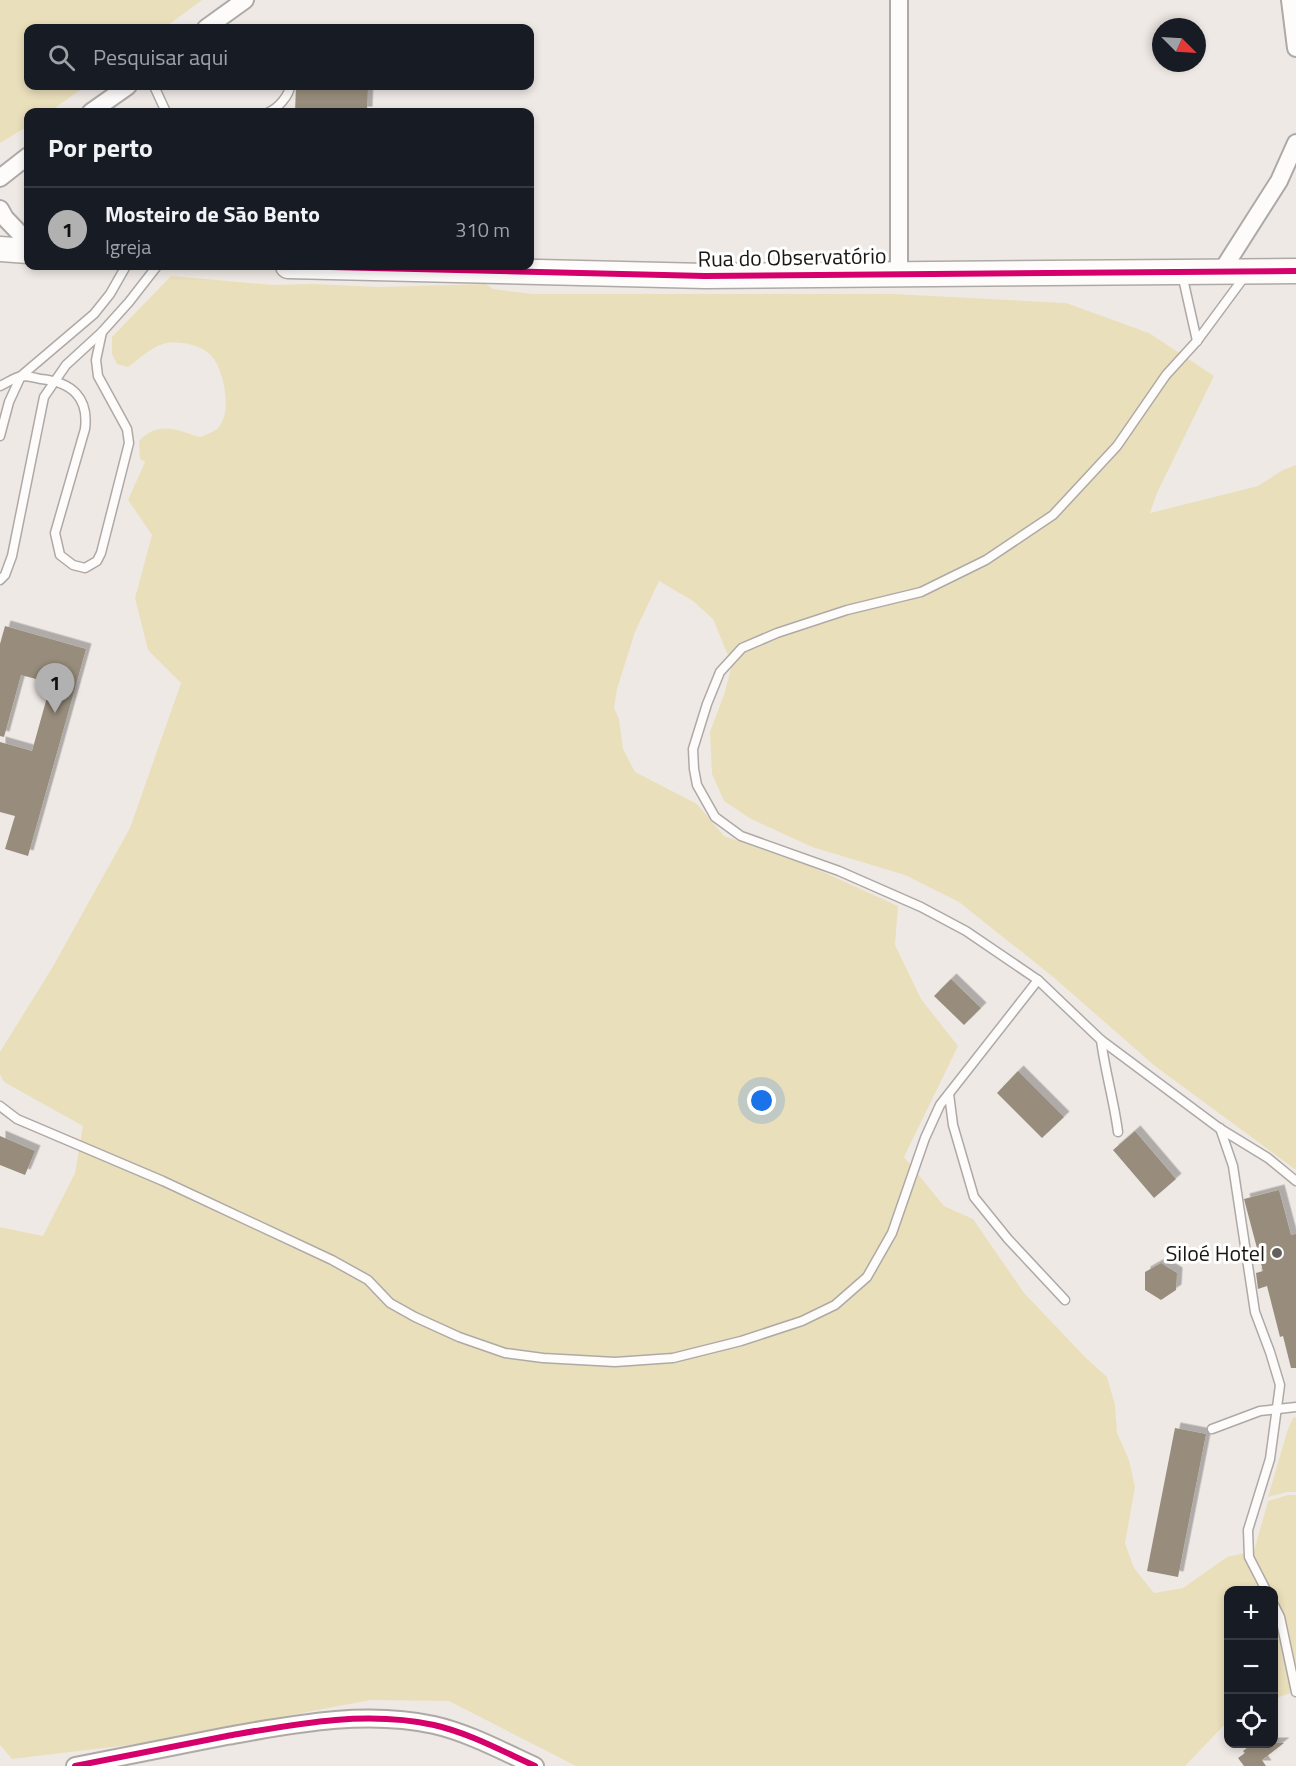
<!DOCTYPE html>
<html lang="pt">
<head>
<meta charset="utf-8">
<style>
  :root { --surface:#171b24; --page:#20242c; --text:#f1f3f6; --muted:#9ea1a6; --line:#363941; --accent:#b2b1b1 }
  body { margin:0; font-family:"Titillium Web",sans-serif; background:var(--page); color:var(--text) }
  .controls { position:absolute; right:18px; bottom:18px; display:grid; overflow:hidden; border-radius:12px; box-shadow:0 3px 9px #0003 }
  .controls button { width:54px; height:54px; display:grid; place-items:center; padding:0; border:0; border-bottom:2px solid var(--line); background:var(--surface); color:var(--text); font:30px sans-serif }
  .compass { position:absolute; left:1152px; top:18px; width:54px; height:54px; border-radius:50%; background:var(--surface); box-shadow:0 3px 9px #0003; rotate:114deg }
  .you { position:absolute; left:762px; top:1101px; width:21px; height:21px; margin:-15px; border:4px solid #fff; border-radius:50%; background:#1a73e8; box-shadow:0 0 0 9px #1a73e833 }
  .badge { display:grid; place-items:center; width:39px; height:39px; border-radius:50%; background:var(--accent); color:#111; font-size:20px; font-weight:700 }
  .pin { position:absolute; translate:-50% -50px; filter:drop-shadow(0 2px 3px #0008) }
  .pin::after { content:''; position:absolute; top:32px; width:21px; height:18px; background:inherit; clip-path:polygon(0 0,100% 0,50% 100%) }
  .list { margin:0; padding:0; list-style:none }
  h2 { display:flex; justify-content:space-between; align-items:center; height:78px; margin:0; padding:0 24px; font-size:26px }
  h2 small { font-size:20px; font-weight:400; color:var(--muted) }
  .list li { display:grid; grid-template-columns:39px 1fr auto; gap:18px; align-items:center; box-sizing:border-box; height:84px; padding:0 24px; border-top:2px solid var(--line) }
  .list b { display:block; font-size:22px; white-space:nowrap }
  .list p { margin:0; font-size:20px; white-space:nowrap; color:var(--muted) }
  .list em { font-size:20px; font-style:normal; color:var(--muted) }
  .icon { flex:none; width:33px; height:33px; fill:none; stroke:currentColor; stroke-width:2; stroke-linecap:round; stroke-linejoin:round }
  .map { position:relative; flex:none; width:1296px; height:1766px; overflow:hidden }
  .search { position:absolute; background:var(--surface); box-shadow:0 3px 9px #0003; left:24px; top:24px; width:510px; height:66px; display:flex; align-items:center; gap:15px; box-sizing:border-box; padding:0 21px; border-radius:12px; color:var(--muted); font-size:22px }
  .panel { position:absolute; background:var(--surface); box-shadow:0 3px 9px #0003; left:24px; top:108px; width:510px; height:162px; border-radius:12px }
  .map>svg:first-child { display:block }
</style>
</head>
<body>
<div class="map">
<svg width="1296" height="1766" viewBox="0 0 1296 1766">
  <defs>
    <filter id="shadow"><feDropShadow dx="5.5" dy="-5.5" stdDeviation="0" flood-color="#0004"/></filter>
  </defs>
  <rect width="100%" height="100%" fill="#efe9e5"/>
  <g fill="#eadfbb">
    <path d="M 0,0 L 202,0 L 164,28 L 28,28 L 28,86 L 86,86 L 49,112 L 28,112 L 28,126 L 0,143 Z"/>
    <path d="M 171,276 L 274,285 L 312,284 L 379,287 L 486,284 L 493,289 L 533,294 L 894,294 L 1066,303 L 1149,333 L 1214,376 L 1157,493 L 1150,513 L 1258,486 L 1283,470 L 1296,465 L 1296,1170 L 1155,1066 L 1052,976 L 959,902 L 905,875 L 812,847 L 751,819 L 724,801 L 712,774 L 710,732 L 724,695 L 732,665 L 713,619 L 693,601 L 659,581 L 635,632 L 617,689 L 614,708 L 619,719 L 623,749 L 635,772 L 697,804 L 724,836 L 810,866 L 898,906 L 895,945 L 921,999 L 958,1046 L 904,1157 L 944,1206 L 973,1219 L 1024,1293 L 1086,1358 L 1107,1377 L 1115,1405 L 1117,1433 L 1129,1460 L 1135,1487 L 1125,1543 L 1134,1568 L 1154,1593 L 1183,1588 L 1227,1557 L 1254,1551 L 1268,1501 L 1288,1495 L 1296,1495 L 1296,1691 L 1274,1699 L 1274,1590 L 1228,1590 L 1228,1721 L 1185,1766 L 576,1766 L 449,1701 L 371,1700 L 137,1744 L 12,1759 L 0,1745 L 0,1227 L 43,1236 L 75,1173 L 83,1126 L 4,1082 L 0,1074 L 0,1052 L 52,968 L 130,828 L 181,683 L 148,650 L 135,598 L 152,535 L 128,500 L 145,462 L 140,459 L 139,441 C 158,420 177,430 200,437 C 205,435 213,432 217,429 C 233,414 224,374 214,359 C 204,344 178,340 163,344 C 151,347 138,360 128,367 L 117,364 L 112,354 L 112,337 Z"/>
    <path d="M 1296,1417 L 1296,1492 L 1287,1492 L 1268,1497 L 1287,1432 L 1293,1418 Z"/>
  </g>
  <g fill="#988d7c" filter="url(#shadow)">
    <path d="M 296,86 L 368,86 L 367,112 L 295,112 Z"/>
    <path d="M 5,626 L 86,649 L 28,856 L 5,849 L 15,816 L 0,812 L 0,742 L 32,751 L 51,683 L 21,675 L 4,737 L 0,736 L 0,644 Z"/>
    <path d="M 951,979 L 981,1008 L 964,1025 L 934,996 Z"/>
    <path d="M 1018,1071 L 1064,1117 L 1042,1138 L 997,1093 Z"/>
    <path d="M 1135,1131 L 1176,1179 L 1154,1198 L 1113,1150 Z"/>
    <path d="M 0,1136 L 35,1151 L 25,1175 L 0,1165 Z"/>
    <path d="M 1279,1190 L 1291,1235 L 1296,1234 L 1296,1368 L 1291,1368 L 1283,1336 L 1280,1337 L 1267,1286 L 1258,1289 L 1256,1273 L 1263,1271 L 1244,1199 Z"/>
    <path d="M 1161,1263 L 1177,1273 L 1176,1290 L 1161,1300 L 1145,1290 L 1145,1272 Z"/>
    <path d="M 1175,1428 L 1206,1434 L 1178,1577 L 1147,1571 Z"/>
    <path d="M 1253,1743 L 1284,1743 L 1262,1760 L 1266,1766 L 1244,1766 L 1238,1758 L 1245,1753 L 1243,1751 Z"/>
  </g>
  <g fill="none" stroke-linecap="round" stroke-linejoin="round">
    <g stroke="#aea9a6" stroke-width="11">
      <g id="lane">
        <path d="M 154,86 L 166,112"/>
        <path d="M 269,112 C 278,108 289,96 290,86"/>
        <path d="M 1182,274 L 1197,341"/>
        <path d="M 1245,276 L 1197,341 L 1166,375 L 1117,446 L 1053,515 L 986,560 L 921,592 L 847,610 L 777,633 L 742,648 L 720,672 L 707,704 L 693,749 L 694,769 L 697,785 L 715,817 L 741,836 L 839,871 L 921,907 L 966,931 L 1038,980 L 1101,1040 L 1219,1128 L 1268,1158 L 1296,1181"/>
        <path d="M 0,386 C 7,383 15,377 22,376 C 28,376 36,378 41,379 C 72,382 89,398 85,429 L 55,533 L 60,555 L 73,565 L 85,568 L 97,561 L 101,553 L 129,443 L 127,429 L 98,376 L 96,360 L 102,332"/>
        <path d="M 0,436 L 9,402 L 21,376 L 94,314 L 110,294 L 126,266"/>
        <path d="M 0,580 L 5,575 L 12,556 L 44,397 L 66,365 L 102,332 L 129,302 L 157,266"/>
        <path d="M 1101,1040 C 1105,1071 1114,1101 1118,1132"/>
        <path d="M 949,1094 L 953,1125 L 974,1197 L 1008,1239 L 1065,1300"/>
        <path d="M 0,1106 L 17,1119 L 163,1181 L 332,1260 L 368,1280 L 390,1303 L 415,1317 L 459,1337 L 505,1353 L 543,1358 L 615,1362 L 673,1358 L 741,1341 L 802,1321 L 835,1305 L 867,1277 L 892,1233 L 925,1138 L 940,1105 L 1038,980"/>
        <path d="M 1220,1128 L 1233,1166 L 1255,1312 L 1270,1352 L 1280,1385 L 1270,1459 L 1248,1530 L 1249,1557 L 1266,1590"/>
        <path d="M 1212,1429 L 1260,1411 L 1296,1407"/>
        <path d="M 1274,1605 L 1280,1617 L 1296,1692"/>
      </g>
    </g>
    <g stroke="#aea9a6" stroke-width="20">
      <g id="street">
        <path d="M 1290,0 L 1296,48"/>
        <path d="M 206,28 L 245,0"/>
        <path d="M 91,112 L 128,86"/>
        <path d="M 0,178 L 28,156"/>
        <path d="M 0,209 L 5,218 L 28,242"/>
        <path d="M 1221,272 L 1279,181 L 1296,143"/>
        <path d="M 899,274 L 899,0"/>
        <path d="M 75,1766 C 125,1756 176,1746 227,1736 C 295,1724 365,1710 434,1725 C 469,1733 502,1751 535,1766"/>
      </g>
    </g>
    <g stroke="#aea9a6" stroke-width="27">
      <g id="secondary">
        <path d="M 0,249 L 28,251"/>
        <path d="M 288,266 L 705,276 L 1296,271"/>
      </g>
    </g>
    <use href="#lane" stroke="#fdfcfb" stroke-width="8"/>
    <use href="#street" stroke="#fdfcfb" stroke-width="16"/>
    <use href="#secondary" stroke="#fdfcfb" stroke-width="24"/>
    <g stroke="#fff" stroke-width="10">
      <g id="cycleway">
        <path d="M 288,266 L 705,276 L 1296,271"/>
        <path d="M 75,1766 C 125,1756 176,1746 227,1736 C 295,1724 365,1710 434,1725 C 469,1733 502,1751 535,1766"/>
      </g>
    </g>
    <use href="#cycleway" stroke="#d6006c" stroke-width="6"/>
  </g>
  <circle fill="#65605d" stroke="#fff" stroke-width="2" cx="1277" cy="1253" r="6"/>
  <g text-anchor="middle" stroke-width="6" stroke-linejoin="round" paint-order="stroke">
    <g font-size="22" fill="#1a1614" stroke="#fff">
      <text transform="translate(792 257) rotate(-1)" y="8">Rua do Observatório</text>
    </g>
    <g font-size="22" fill="#1a1614" stroke="#fff" text-anchor="end">
      <text x="1265" y="1261">Siloé Hotel</text>
    </g>
  </g>
</svg>
<div class="controls">
<button>+</button>
<button>−</button>
<button><svg class="icon" aria-label="locate" viewBox="0 0 24 24"><circle cx="12" cy="12" r="6"/><path d="M12 2v4M12 18v4M2 12h4M18 12h4"/></svg></button>
</div>
<svg class="compass" viewBox="-18 -18 36 36"><path d="M0-13l5 13h-10z" fill="#e53935"/><path d="M0 13l5-13h-10z" fill="#9ea1a6"/></svg>
<div class="you"></div>
<div class="pin badge" style="left:55px;top:713px">1</div>
<div class="search"><svg class="icon" aria-label="search" viewBox="0 0 24 24"><circle cx="10" cy="10" r="6"/><path d="M15 15l6 6"/></svg>Pesquisar aqui</div>
<section class="panel">
<h2>Por perto<small></small></h2>
<ul class="list">
<li><span class="badge">1</span><div><b>Mosteiro de São Bento</b><p>Igreja</p></div><em>310 m</em></li>
</ul>
</section>
</div>
</body>
</html>
